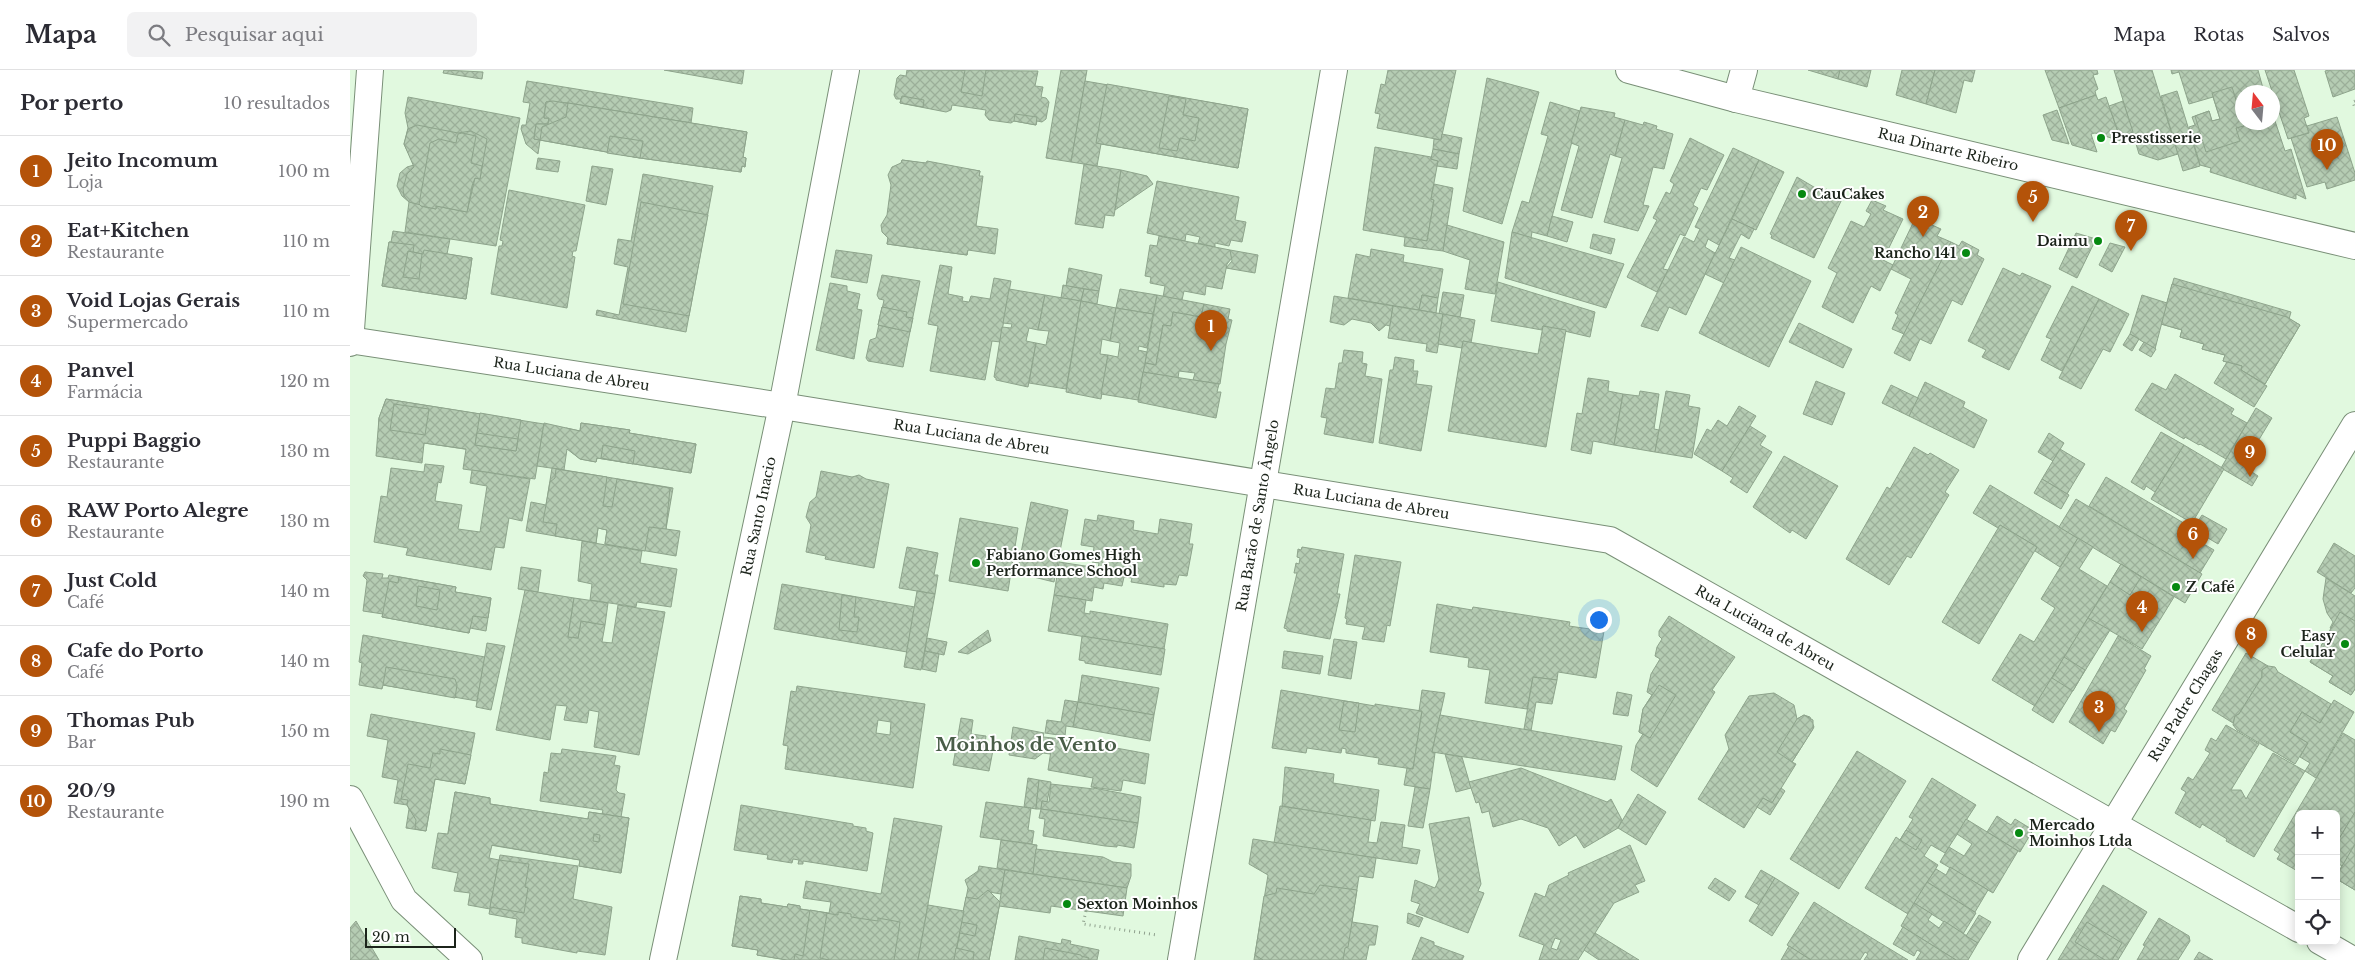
<!DOCTYPE html>
<html lang="pt">
<head>
<meta charset="utf-8">
<style>
  :root { --surface:#fff; --page:#f2f2f3; --text:#2b2b33; --muted:#7c7c81; --line:#e1e1e2; --accent:#b45309 }
  body { margin:0; font-family:"Libre Baskerville",serif; background:var(--page); color:var(--text) }
  .controls { position:absolute; right:15px; bottom:15px; display:grid; overflow:hidden; border-radius:8px; box-shadow:0 2px 12px #0003 }
  .controls button { width:45px; height:45px; display:grid; place-items:center; padding:0; border:0; border-bottom:1px solid var(--line); background:var(--surface); color:var(--text); font:25px sans-serif }
  .compass { position:absolute; left:1885px; top:15px; width:45px; height:45px; border-radius:50%; background:var(--surface); box-shadow:0 2px 12px #0003; rotate:344deg }
  .scale { position:absolute; left:15px; bottom:12px; width:91px; box-sizing:border-box; padding-left:5px; border:2px solid #1c241b; border-top:0; font-size:14px; line-height:18px; white-space:nowrap; color:#1c241b; -webkit-text-stroke:4px #fff; paint-order:stroke }
  .you { position:absolute; left:1248px; top:549px; width:18px; height:18px; margin:-12px; border:4px solid #fff; border-radius:50%; background:#1a73e8; box-shadow:0 0 0 8px #1a73e833 }
  .badge { display:grid; place-items:center; width:32px; height:32px; border-radius:50%; background:var(--accent); color:#fff; font-size:16px; font-weight:700 }
  .pin { position:absolute; translate:-50% -41px; filter:drop-shadow(0 1px 2px #0008) }
  .pin::after { content:''; position:absolute; top:26px; width:18px; height:15px; background:inherit; clip-path:polygon(0 0,100% 0,50% 100%) }
  .list { margin:0; padding:0; list-style:none }
  h2 { display:flex; justify-content:space-between; align-items:center; height:65px; margin:0; padding:0 20px; font-size:21px }
  h2 small { font-size:16px; font-weight:400; color:var(--muted) }
  .list li { display:grid; grid-template-columns:32px 1fr auto; gap:15px; align-items:center; box-sizing:border-box; height:70px; padding:0 20px; border-top:1px solid var(--line) }
  .list b { display:block; font-size:19px; white-space:nowrap }
  .list p { margin:0; font-size:16px; white-space:nowrap; color:var(--muted) }
  .list em { font-size:16px; font-style:normal; color:var(--muted) }
  .icon { flex:none; width:28px; height:28px; fill:none; stroke:currentColor; stroke-width:2; stroke-linecap:round; stroke-linejoin:round }
  .map { position:relative; flex:none; width:2005px; height:890px; overflow:hidden }
  header { display:flex; align-items:center; gap:30px; box-sizing:border-box; height:70px; padding:0 25px; background:var(--surface); border-bottom:1px solid var(--line) }
  header strong { font-size:24px }
  nav { display:flex; gap:28px; margin-inline-start:auto; font-size:18px }
  .search { width:350px; height:45px; background:var(--page); display:flex; align-items:center; gap:12px; box-sizing:border-box; padding:0 18px; border-radius:8px; color:var(--muted); font-size:19px }
  main { display:flex }
  aside { flex:1; background:var(--surface) }
  .map>svg:first-child { display:block }
</style>
</head>
<body>
<header>
<strong>Mapa</strong>
<div class="search"><svg class="icon" aria-label="search" viewBox="0 0 24 24"><circle cx="10" cy="10" r="6"/><path d="M15 15l6 6"/></svg>Pesquisar aqui</div>
<nav><a>Mapa</a><a>Rotas</a><a>Salvos</a></nav>
</header>
<main>
<aside>
<h2>Por perto<small>10 resultados</small></h2>
<ul class="list">
<li><span class="badge">1</span><div><b>Jeito Incomum</b><p>Loja</p></div><em>100 m</em></li>
<li><span class="badge">2</span><div><b>Eat+Kitchen</b><p>Restaurante</p></div><em>110 m</em></li>
<li><span class="badge">3</span><div><b>Void Lojas Gerais</b><p>Supermercado</p></div><em>110 m</em></li>
<li><span class="badge">4</span><div><b>Panvel</b><p>Farmácia</p></div><em>120 m</em></li>
<li><span class="badge">5</span><div><b>Puppi Baggio</b><p>Restaurante</p></div><em>130 m</em></li>
<li><span class="badge">6</span><div><b>RAW Porto Alegre</b><p>Restaurante</p></div><em>130 m</em></li>
<li><span class="badge">7</span><div><b>Just Cold</b><p>Café</p></div><em>140 m</em></li>
<li><span class="badge">8</span><div><b>Cafe do Porto</b><p>Café</p></div><em>140 m</em></li>
<li><span class="badge">9</span><div><b>Thomas Pub</b><p>Bar</p></div><em>150 m</em></li>
<li><span class="badge">10</span><div><b>20/9</b><p>Restaurante</p></div><em>190 m</em></li>
</ul>
</aside>
<div class="map">
<svg width="2005" height="890" viewBox="0 0 2005 890">
  <defs>
    <pattern id="building-cross-hatch" width="8" height="8" patternUnits="userSpaceOnUse" patternTransform="scale(1.25)"><rect width="8" height="8" fill="#b5ccb3"/><path d="M0 0l8 8M0 8l8-8" fill="none" stroke="#9baf99"/></pattern>
  </defs>
  <rect width="100%" height="100%" fill="#e1f9df"/>
  <g fill="url(#building-cross-hatch)" stroke="#8ea48c" fill-rule="evenodd">
    <path d="M 94,0 L 133,2 L 132,9 L 93,3 Z"/>
    <path d="M 314,0 L 394,0 L 392,14 Z"/>
    <path d="M 557,0 L 688,1 L 685,16 L 693,17 L 691,27 L 696,28 L 699,32 L 696,49 L 692,52 L 687,51 L 686,55 L 664,51 L 661,53 L 639,50 L 635,45 L 636,40 L 602,35 L 601,40 L 596,42 L 550,33 L 551,29 L 546,29 L 544,25 L 547,8 L 550,5 L 556,6 Z"/>
    <path d="M 615,0 L 636,0 L 632,26 L 611,22 Z"/>
    <path d="M 711,0 L 737,0 L 721,92 L 696,88 Z"/>
    <path d="M 1038,0 L 1106,0 L 1091,70 L 1027,58 L 1030,44 L 1025,43 L 1031,14 L 1035,15 Z"/>
    <path d="M 1458,0 L 1490,0 L 1488,9 Z"/>
    <path d="M 1490,0 L 1521,0 L 1517,17 L 1488,9 Z"/>
    <path d="M 1552,0 L 1585,0 L 1576,34 L 1546,25 Z"/>
    <path d="M 1585,0 L 1625,0 L 1622,12 L 1614,10 L 1606,43 L 1576,34 Z"/>
    <path d="M 1695,0 L 1747,0 L 1748,4 L 1743,5 L 1748,19 L 1745,21 L 1746,25 L 1709,38 Z"/>
    <path d="M 1764,0 L 1802,0 L 1828,84 L 1808,90 L 1789,84 Z"/>
    <path d="M 1821,0 L 1908,0 L 1914,22 L 1892,22 L 1892,52 L 1922,52 L 1922,42 L 1935,81 L 1941,79 L 1956,129 L 1946,124 L 1946,129 L 1860,102 L 1861,98 L 1850,95 L 1839,57 L 1845,55 L 1842,47 L 1859,41 L 1862,51 L 1870,49 L 1863,27 L 1839,34 L 1829,2 L 1822,4 Z"/>
    <path d="M 1915,0 L 1944,0 L 1959,46 L 1954,48 L 1959,63 L 1938,69 Z"/>
    <path d="M 1979,0 L 2005,0 L 2005,19 L 1983,27 L 1975,1 Z"/>
    <path d="M 1137,8 L 1189,22 L 1152,154 L 1113,141 Z"/>
    <path d="M 177,11 L 343,38 L 341,53 L 218,33 L 196,32 L 194,48 L 199,48 L 198,54 L 186,54 L 184,69 L 190,70 L 188,84 L 176,74 L 171,59 L 172,55 L 176,55 L 180,33 L 173,32 Z"/>
    <path d="M 735,11 L 898,39 L 888,98 L 751,74 L 747,96 L 721,92 Z"/>
    <path d="M 757,14 L 898,39 L 888,98 L 746,73 Z"/>
    <path d="M 1882,17 L 1894,56 L 1886,58 L 1890,71 L 1856,82 L 1845,46 L 1859,41 L 1862,51 L 1870,49 L 1862,23 Z"/>
    <path d="M 1827,21 L 1850,96 L 1833,101 L 1811,26 Z"/>
    <path d="M 1746,25 L 1748,30 L 1756,27 L 1771,71 L 1745,63 L 1741,64 L 1747,82 L 1722,75 L 1709,38 Z"/>
    <path d="M 552,26 L 574,30 L 573,37 L 550,33 Z"/>
    <path d="M 819,26 L 836,29 L 833,45 L 849,48 L 845,71 L 830,68 L 827,81 L 809,78 Z"/>
    <path d="M 58,27 L 170,48 L 146,176 L 55,162 L 59,132 L 52,126 L 47,116 L 50,103 L 57,97 L 64,95 L 54,74 L 58,58 L 55,43 Z"/>
    <path d="M 203,31 L 397,62 L 393,87 L 396,88 L 395,97 L 392,96 L 391,102 L 290,88 L 184,69 L 186,54 L 198,54 L 199,48 L 194,48 L 196,32 Z"/>
    <path d="M 1773,31 L 1783,62 L 1770,67 L 1759,36 Z"/>
    <path d="M 1200,32 L 1230,41 L 1197,166 L 1182,162 L 1181,168 L 1162,162 L 1172,131 L 1179,133 L 1198,66 L 1191,64 Z"/>
    <path d="M 218,33 L 397,62 L 393,87 L 396,88 L 395,97 L 392,96 L 391,102 L 290,88 L 190,70 L 192,57 L 216,47 Z"/>
    <path d="M 1231,37 L 1265,43 L 1264,47 L 1275,50 L 1265,86 L 1260,84 L 1242,148 L 1211,140 L 1229,76 L 1221,73 Z"/>
    <path d="M 1707,40 L 1719,74 L 1702,70 L 1693,45 Z"/>
    <path d="M 665,44 L 687,47 L 686,55 L 664,51 Z"/>
    <path d="M 1987,47 L 2005,103 L 2005,110 L 1977,119 L 1975,112 L 1957,117 L 1941,68 L 1959,63 L 1957,56 Z"/>
    <path d="M 1275,50 L 1293,55 L 1294,52 L 1307,56 L 1306,59 L 1323,64 L 1314,99 L 1303,97 L 1293,135 L 1299,136 L 1288,161 L 1254,152 L 1272,88 L 1265,86 Z"/>
    <path d="M 67,55 L 108,63 L 121,61 L 137,69 L 130,109 L 125,108 L 117,142 L 86,136 L 86,139 L 71,136 L 71,135 L 59,132 L 54,126 L 53,119 L 57,104 L 64,97 L 54,74 L 58,59 Z"/>
    <path d="M 112,63 L 126,66 L 121,93 L 132,96 L 130,109 L 125,108 L 122,116 L 117,142 L 86,136 L 86,139 L 71,136 L 69,134 L 80,73 L 89,69 L 106,73 L 108,64 Z"/>
    <path d="M 1092,64 L 1112,68 L 1109,84 L 1083,79 L 1084,69 L 1091,70 Z"/>
    <path d="M 260,66 L 293,71 L 290,88 L 257,83 Z"/>
    <path d="M 1340,68 L 1374,85 L 1357,120 L 1351,118 L 1343,135 L 1348,138 L 1335,166 L 1330,164 L 1313,199 L 1318,200 L 1307,222 L 1277,207 L 1307,150 L 1303,148 L 1316,122 L 1320,124 L 1324,114 L 1320,111 Z"/>
    <path d="M 1025,77 L 1081,87 L 1081,89 L 1088,91 L 1081,129 L 1084,130 L 1077,171 L 1013,160 Z"/>
    <path d="M 1383,78 L 1409,90 L 1369,175 L 1358,169 L 1355,177 L 1365,183 L 1336,245 L 1319,237 L 1308,261 L 1291,256 L 1334,167 L 1344,172 L 1350,159 L 1345,157 Z"/>
    <path d="M 1083,79 L 1109,84 L 1107,99 L 1087,96 L 1088,91 L 1081,89 Z"/>
    <path d="M 188,88 L 210,91 L 208,102 L 186,99 Z"/>
    <path d="M 552,90 L 630,101 L 624,139 L 603,136 L 601,149 L 622,152 L 617,185 L 537,174 Z"/>
    <path d="M 552,90 L 576,93 L 577,91 L 630,101 L 629,106 L 633,106 L 626,156 L 648,159 L 645,184 L 618,180 L 617,185 L 537,174 L 538,168 L 532,162 L 531,155 L 537,145 L 541,115 L 538,105 L 542,97 L 551,93 Z"/>
    <path d="M 1409,90 L 1434,102 L 1406,160 L 1382,149 Z"/>
    <path d="M 734,94 L 771,100 L 764,146 L 755,145 L 753,158 L 725,154 Z"/>
    <path d="M 242,96 L 263,99 L 256,135 L 236,131 Z"/>
    <path d="M 771,100 L 797,106 L 803,114 L 765,140 Z"/>
    <path d="M 293,104 L 363,116 L 336,262 L 246,245 L 247,240 L 269,245 L 278,197 L 264,194 L 268,169 L 281,171 Z"/>
    <path d="M 1447,107 L 1474,123 L 1476,119 L 1493,127 L 1464,188 L 1421,168 L 1422,165 L 1420,164 Z"/>
    <path d="M 807,111 L 889,127 L 885,150 L 896,152 L 892,172 L 881,170 L 879,176 L 865,173 L 865,177 L 848,173 L 850,167 L 836,164 L 835,171 L 797,163 Z"/>
    <path d="M 1084,114 L 1103,118 L 1093,181 L 1054,176 L 1055,167 L 1077,171 L 1084,130 L 1081,129 Z"/>
    <path d="M 159,120 L 235,135 L 226,181 L 223,181 L 222,186 L 225,187 L 217,238 L 141,224 L 149,176 L 152,176 L 153,171 L 150,170 Z"/>
    <path d="M 1522,130 L 1536,136 L 1533,140 L 1553,149 L 1533,190 L 1543,195 L 1530,221 L 1521,216 L 1503,253 L 1472,237 L 1487,203 L 1478,198 L 1501,151 L 1514,157 L 1521,144 L 1516,141 Z"/>
    <path d="M 291,132 L 358,145 L 339,246 L 273,234 Z"/>
    <path d="M 1202,146 L 1223,152 L 1217,172 L 1197,166 Z"/>
    <path d="M 1382,149 L 1404,159 L 1399,169 L 1391,164 L 1379,188 L 1385,190 L 1374,213 L 1355,204 Z"/>
    <path d="M 1573,151 L 1591,159 L 1587,166 L 1601,172 L 1554,264 L 1542,259 L 1548,245 L 1545,243 L 1561,209 L 1541,199 L 1563,153 L 1571,157 Z"/>
    <path d="M 1097,155 L 1154,172 L 1145,224 L 1115,219 L 1120,190 L 1093,181 Z"/>
    <path d="M 43,161 L 100,169 L 97,184 L 122,188 L 116,229 L 32,216 L 39,172 L 41,172 Z"/>
    <path d="M 1162,162 L 1274,194 L 1256,238 L 1155,208 Z"/>
    <path d="M 1726,163 L 1746,169 L 1727,208 L 1709,199 Z"/>
    <path d="M 1243,164 L 1265,169 L 1261,184 L 1240,178 Z"/>
    <path d="M 809,166 L 880,180 L 882,188 L 877,194 L 872,219 L 856,216 L 855,225 L 834,221 L 832,230 L 813,227 L 815,216 L 800,213 L 801,207 L 795,206 L 800,175 L 807,176 Z"/>
    <path d="M 1612,171 L 1629,180 L 1627,185 L 1634,189 L 1612,235 L 1602,230 L 1581,274 L 1570,269 L 1560,291 L 1544,283 L 1601,172 L 1609,176 Z"/>
    <path d="M 39,172 L 64,175 L 63,182 L 73,184 L 74,180 L 122,188 L 116,229 L 32,216 Z"/>
    <path d="M 1760,173 L 1775,177 L 1762,202 L 1749,195 Z"/>
    <path d="M 1391,177 L 1461,211 L 1419,297 L 1349,263 Z"/>
    <path d="M 1021,179 L 1054,185 L 1053,192 L 1093,199 L 1088,228 L 1072,225 L 1069,240 L 998,228 L 1006,184 L 1020,187 Z"/>
    <path d="M 486,180 L 522,185 L 517,213 L 481,207 Z"/>
    <path d="M 880,180 L 908,185 L 905,203 L 876,198 L 882,191 Z"/>
    <path d="M 58,181 L 72,184 L 69,209 L 53,207 Z"/>
    <path d="M 590,195 L 602,197 L 598,224 L 613,227 L 612,231 L 619,232 L 621,226 L 640,229 L 644,208 L 661,211 L 650,272 L 642,271 L 635,310 L 580,301 L 588,256 L 578,254 Z"/>
    <path d="M 719,198 L 752,205 L 749,221 L 716,216 Z"/>
    <path d="M 1653,198 L 1670,206 L 1672,203 L 1701,216 L 1659,300 L 1632,287 L 1636,280 L 1618,271 Z"/>
    <path d="M 532,205 L 570,211 L 553,297 L 518,291 L 516,288 L 520,270 L 526,268 L 534,230 L 529,229 L 527,225 Z"/>
    <path d="M 1824,208 L 1941,242 L 1939,249 L 1950,255 L 1915,314 L 1891,300 L 1892,296 L 1873,291 L 1875,285 L 1852,279 L 1854,274 L 1830,267 L 1832,260 L 1811,254 Z"/>
    <path d="M 1148,212 L 1245,242 L 1240,267 L 1193,256 L 1192,260 L 1141,251 Z"/>
    <path d="M 480,213 L 497,216 L 497,221 L 510,224 L 507,239 L 512,240 L 504,289 L 466,280 Z"/>
    <path d="M 1822,214 L 1937,247 L 1950,255 L 1915,314 L 1891,300 L 1892,296 L 1873,291 L 1875,285 L 1852,279 L 1854,274 L 1830,267 L 1832,260 L 1811,254 Z"/>
    <path d="M 713,215 L 734,219 L 731,231 L 711,228 Z"/>
    <path d="M 1722,216 L 1749,229 L 1712,301 L 1691,290 L 1701,269 L 1696,267 Z"/>
    <path d="M 659,219 L 695,225 L 688,260 L 679,258 L 676,271 L 686,273 L 678,317 L 646,310 L 646,308 L 644,307 L 652,257 L 661,258 L 662,254 L 653,253 Z"/>
    <path d="M 734,219 L 749,221 L 747,234 L 731,231 Z"/>
    <path d="M 770,219 L 807,225 L 803,244 L 766,238 Z"/>
    <path d="M 1093,222 L 1114,225 L 1110,247 L 1089,244 Z"/>
    <path d="M 695,225 L 731,231 L 716,319 L 679,313 L 686,273 L 696,275 L 699,261 L 688,260 Z"/>
    <path d="M 807,225 L 854,234 L 851,247 L 823,242 L 821,256 L 813,255 L 806,295 L 795,293 Z"/>
    <path d="M 1072,225 L 1088,228 L 1086,243 L 1069,240 Z"/>
    <path d="M 1792,225 L 1817,233 L 1805,279 L 1780,264 Z"/>
    <path d="M 984,226 L 1043,236 L 1040,256 L 1036,255 L 1029,261 L 1021,253 L 1002,249 L 994,255 L 980,252 Z"/>
    <path d="M 1749,229 L 1779,244 L 1760,282 L 1753,279 L 1731,319 L 1709,308 Z"/>
    <path d="M 731,231 L 766,238 L 760,271 L 752,269 L 750,284 L 758,285 L 751,329 L 716,322 Z"/>
    <path d="M 854,234 L 880,239 L 878,249 L 882,250 L 876,274 L 870,314 L 843,310 L 845,303 L 829,301 L 828,308 L 793,302 L 795,293 L 806,295 L 813,255 L 821,256 L 823,242 L 851,247 Z"/>
    <path d="M 1043,236 L 1093,244 L 1087,283 L 1076,281 L 1077,274 L 1038,268 Z"/>
    <path d="M 532,237 L 549,241 L 546,259 L 528,255 Z"/>
    <path d="M 532,237 L 557,242 L 556,247 L 563,248 L 560,262 L 528,255 Z"/>
    <path d="M 766,238 L 803,244 L 797,278 L 789,276 L 788,280 L 797,282 L 788,330 L 751,324 L 758,285 L 768,287 L 770,273 L 760,271 Z"/>
    <path d="M 1093,244 L 1125,250 L 1121,273 L 1113,271 L 1112,278 L 1088,274 Z"/>
    <path d="M 1449,253 L 1502,279 L 1493,298 L 1439,272 Z"/>
    <path d="M 1193,256 L 1216,260 L 1196,377 L 1098,361 L 1113,271 L 1188,284 Z"/>
    <path d="M 1780,264 L 1789,269 L 1782,281 L 1773,275 Z"/>
    <path d="M 1794,272 L 1806,279 L 1801,287 L 1789,280 Z"/>
    <path d="M 994,280 L 1013,282 L 1012,293 L 1017,294 L 1015,306 L 1032,309 L 1023,373 L 974,364 L 977,348 L 971,347 L 976,318 L 985,319 L 989,293 L 992,293 Z"/>
    <path d="M 1045,287 L 1064,290 L 1063,301 L 1068,301 L 1066,314 L 1082,316 L 1071,381 L 1029,373 L 1040,300 L 1043,300 Z"/>
    <path d="M 1877,292 L 1892,296 L 1891,300 L 1917,316 L 1904,337 L 1864,313 Z"/>
    <path d="M 793,302 L 869,314 L 867,322 L 871,322 L 866,348 L 788,332 Z"/>
    <path d="M 1825,304 L 1884,339 L 1881,344 L 1897,353 L 1876,389 L 1850,374 L 1849,375 L 1835,367 L 1834,369 L 1785,340 L 1802,313 L 1816,320 Z"/>
    <path d="M 1238,308 L 1259,311 L 1258,321 L 1273,324 L 1264,375 L 1243,371 L 1241,384 L 1221,380 L 1227,343 L 1232,344 Z"/>
    <path d="M 1466,311 L 1495,323 L 1482,355 L 1453,344 Z"/>
    <path d="M 1575,312 L 1615,332 L 1613,337 L 1637,350 L 1624,378 L 1559,346 Z"/>
    <path d="M 1541,315 L 1568,328 L 1559,346 L 1532,333 Z"/>
    <path d="M 1290,321 L 1309,324 L 1304,359 L 1309,360 L 1305,382 L 1264,375 L 1273,324 L 1289,326 Z"/>
    <path d="M 1316,321 L 1340,325 L 1338,336 L 1350,338 L 1342,388 L 1305,382 Z"/>
    <path d="M 36,329 L 173,351 L 168,387 L 74,373 L 73,380 L 28,373 L 29,348 Z"/>
    <path d="M 36,329 L 194,354 L 185,409 L 113,399 L 116,379 L 74,373 L 72,393 L 26,386 L 29,348 Z"/>
    <path d="M 44,334 L 79,339 L 75,365 L 40,360 Z"/>
    <path d="M 1389,336 L 1406,346 L 1372,401 L 1344,384 L 1357,359 L 1361,361 L 1368,350 L 1377,356 Z"/>
    <path d="M 1906,338 L 1922,348 L 1893,396 L 1908,406 L 1902,416 L 1871,398 Z"/>
    <path d="M 130,343 L 171,350 L 166,381 L 125,375 Z"/>
    <path d="M 231,353 L 280,360 L 279,363 L 346,374 L 341,403 L 247,388 L 246,392 L 230,389 L 213,375 L 216,358 L 230,361 Z"/>
    <path d="M 231,353 L 280,360 L 279,363 L 346,374 L 341,403 L 247,388 L 246,392 L 230,389 L 217,379 L 214,400 L 187,396 L 194,353 L 230,361 Z"/>
    <path d="M 1400,356 L 1416,366 L 1410,375 L 1422,382 L 1397,423 L 1380,412 L 1383,408 L 1372,401 Z"/>
    <path d="M 1811,362 L 1834,375 L 1805,422 L 1796,416 L 1794,420 L 1781,412 Z"/>
    <path d="M 127,363 L 168,369 L 166,381 L 125,375 Z"/>
    <path d="M 1699,363 L 1714,373 L 1703,391 L 1688,382 Z"/>
    <path d="M 253,375 L 285,381 L 283,394 L 251,388 Z"/>
    <path d="M 1834,375 L 1874,399 L 1842,453 L 1801,429 Z"/>
    <path d="M 1564,377 L 1578,385 L 1580,383 L 1609,400 L 1595,422 L 1599,425 L 1561,488 L 1557,486 L 1539,515 L 1496,489 L 1537,417 L 1540,419 Z"/>
    <path d="M 1710,379 L 1735,394 L 1717,424 L 1692,409 Z"/>
    <path d="M 1434,386 L 1488,416 L 1456,469 L 1442,460 L 1440,463 L 1403,437 Z"/>
    <path d="M 75,394 L 94,396 L 91,413 L 88,412 L 85,431 L 112,435 L 108,459 L 130,462 L 137,416 L 120,413 L 122,400 L 180,409 L 172,451 L 159,448 L 154,478 L 145,477 L 141,500 L 56,485 L 58,478 L 24,472 L 31,426 L 37,427 L 41,398 L 74,402 Z"/>
    <path d="M 202,398 L 323,418 L 316,459 L 330,461 L 326,486 L 255,474 L 257,460 L 248,458 L 246,473 L 176,461 L 181,432 L 196,435 Z"/>
    <path d="M 206,399 L 257,407 L 253,436 L 262,437 L 267,409 L 320,418 L 316,459 L 299,457 L 295,481 L 255,474 L 257,460 L 248,458 L 246,473 L 205,466 L 207,454 L 193,452 L 200,412 L 205,408 Z"/>
    <path d="M 471,401 L 502,407 L 509,405 L 516,409 L 539,414 L 524,498 L 475,489 L 476,486 L 456,482 L 461,455 L 456,447 L 460,432 L 466,427 Z"/>
    <path d="M 1756,407 L 1837,455 L 1833,462 L 1864,480 L 1850,503 L 1739,436 Z"/>
    <path d="M 1692,409 L 1719,425 L 1711,439 L 1684,423 Z"/>
    <path d="M 1640,415 L 1728,468 L 1710,497 L 1685,481 L 1687,477 L 1650,455 L 1648,458 L 1623,443 Z"/>
    <path d="M 1726,429 L 1852,504 L 1835,533 L 1709,457 Z"/>
    <path d="M 681,432 L 718,440 L 704,512 L 667,503 Z"/>
    <path d="M 748,445 L 784,451 L 783,460 L 808,464 L 810,449 L 842,454 L 839,474 L 843,474 L 837,506 L 829,505 L 826,515 L 814,514 L 814,517 L 781,512 L 782,508 L 774,507 L 772,516 L 754,513 L 753,519 L 744,517 L 742,531 L 704,525 L 709,492 L 748,498 L 749,493 L 742,492 L 744,477 L 731,475 L 735,449 L 747,451 Z"/>
    <path d="M 1852,445 L 1877,459 L 1868,474 L 1843,459 Z"/>
    <path d="M 610,448 L 668,458 L 658,521 L 599,511 Z"/>
    <path d="M 1650,455 L 1687,477 L 1629,574 L 1592,552 Z"/>
    <path d="M 1728,468 L 1743,477 L 1729,499 L 1757,516 L 1685,636 L 1642,610 L 1670,564 L 1684,572 L 1705,538 L 1691,529 Z"/>
    <path d="M 232,471 L 292,481 L 290,493 L 327,499 L 321,537 L 287,532 L 286,537 L 240,530 L 242,514 L 228,511 Z"/>
    <path d="M 1984,473 L 2005,486 L 2005,518 L 2001,523 L 1967,502 Z"/>
    <path d="M 557,477 L 588,483 L 584,505 L 588,505 L 585,524 L 549,518 Z"/>
    <path d="M 952,477 L 994,484 L 987,524 L 990,524 L 980,569 L 937,561 L 937,559 L 934,558 L 947,503 L 944,503 L 946,493 L 949,494 L 950,488 L 947,487 L 948,479 L 951,480 Z"/>
    <path d="M 1005,485 L 1051,492 L 1040,556 L 1037,555 L 1034,572 L 1012,569 L 1015,557 L 996,554 L 997,549 L 995,548 Z"/>
    <path d="M 1771,494 L 1824,527 L 1792,579 L 1738,548 Z"/>
    <path d="M 1771,494 L 1791,507 L 1780,525 L 1760,512 Z"/>
    <path d="M 171,497 L 191,500 L 188,522 L 168,519 Z"/>
    <path d="M 15,502 L 33,504 L 32,508 L 38,508 L 39,505 L 106,517 L 105,522 L 141,528 L 136,561 L 120,558 L 119,563 L 32,547 L 33,544 L 13,541 L 17,510 L 13,506 Z"/>
    <path d="M 49,507 L 106,517 L 105,522 L 141,528 L 138,548 L 123,546 L 119,563 L 32,547 L 39,511 L 48,513 Z"/>
    <path d="M 1976,508 L 2005,526 L 2005,619 L 2001,625 L 1979,612 L 1983,606 L 1960,592 L 1982,559 L 1980,558 L 1983,552 L 1977,543 L 1973,529 Z"/>
    <path d="M 432,514 L 565,537 L 557,582 L 424,559 Z"/>
    <path d="M 68,516 L 90,520 L 87,540 L 66,536 Z"/>
    <path d="M 175,520 L 224,528 L 218,567 L 228,568 L 231,551 L 255,555 L 252,572 L 262,573 L 268,535 L 315,542 L 289,685 L 244,677 L 249,642 L 239,640 L 237,653 L 214,650 L 217,636 L 206,635 L 200,670 L 146,660 Z"/>
    <path d="M 567,521 L 585,524 L 571,600 L 554,597 Z"/>
    <path d="M 492,525 L 506,527 L 504,547 L 509,547 L 507,562 L 489,560 Z"/>
    <path d="M 704,525 L 736,530 L 734,543 L 740,544 L 740,541 L 818,554 L 814,579 L 698,561 Z"/>
    <path d="M 224,528 L 258,533 L 255,555 L 231,551 L 228,568 L 218,567 Z"/>
    <path d="M 1087,534 L 1122,540 L 1123,537 L 1220,552 L 1219,556 L 1254,561 L 1246,608 L 1208,602 L 1207,610 L 1183,607 L 1177,639 L 1135,633 L 1140,600 L 1118,597 L 1119,588 L 1080,582 Z"/>
    <path d="M 1990,542 L 2005,551 L 2005,619 L 2001,625 L 1979,612 L 1983,606 L 1960,592 L 1969,577 L 1970,578 Z"/>
    <path d="M 1319,546 L 1385,587 L 1362,620 L 1365,622 L 1307,717 L 1281,700 L 1286,675 L 1293,664 L 1289,662 L 1293,639 L 1302,625 L 1297,622 L 1301,604 L 1310,589 L 1305,586 L 1307,577 L 1312,569 L 1309,566 L 1309,561 Z"/>
    <path d="M 1738,548 L 1760,560 L 1703,653 L 1682,640 Z"/>
    <path d="M 638,560 L 641,571 L 618,584 L 608,582 Z"/>
    <path d="M 13,565 L 135,587 L 127,631 L 33,615 L 32,619 L 9,615 L 12,593 L 9,592 Z"/>
    <path d="M 732,566 L 815,579 L 811,605 L 735,593 L 735,591 L 729,590 Z"/>
    <path d="M 1768,566 L 1801,586 L 1794,599 L 1796,600 L 1774,639 L 1777,641 L 1765,662 L 1761,660 L 1753,674 L 1719,652 Z"/>
    <path d="M 577,568 L 597,572 L 594,585 L 575,581 Z"/>
    <path d="M 984,569 L 1007,572 L 1001,609 L 978,605 Z"/>
    <path d="M 137,573 L 155,576 L 141,640 L 126,637 Z"/>
    <path d="M 575,581 L 589,584 L 586,602 L 572,599 Z"/>
    <path d="M 934,581 L 973,586 L 970,604 L 932,598 Z"/>
    <path d="M 1896,583 L 1918,596 L 1912,600 L 1912,607 L 1889,644 L 1885,646 L 1883,653 L 1862,640 Z"/>
    <path d="M 1714,587 L 1735,600 L 1723,621 L 1702,608 Z"/>
    <path d="M 1918,596 L 1925,597 L 1928,602 L 1981,634 L 1970,653 L 1952,642 L 1940,662 L 1958,673 L 1945,694 L 1887,660 L 1883,655 L 1885,646 L 1889,644 L 1912,607 L 1912,600 Z"/>
    <path d="M 36,597 L 105,609 L 107,615 L 105,628 L 33,615 Z"/>
    <path d="M 732,605 L 809,618 L 804,645 L 728,632 Z"/>
    <path d="M 1183,607 L 1207,610 L 1202,634 L 1186,632 L 1181,661 L 1174,659 Z"/>
    <path d="M 1309,615 L 1326,625 L 1300,668 L 1289,662 L 1293,639 Z"/>
    <path d="M 447,616 L 575,634 L 563,718 L 435,699 L 438,676 L 433,675 L 441,621 L 446,622 ZM 528,650 L 541,652 L 540,665 L 526,663 Z"/>
    <path d="M 931,620 L 1025,636 L 1025,634 L 1072,641 L 1063,699 L 1028,694 L 1029,688 L 996,683 L 996,679 L 992,678 L 991,683 L 957,678 L 956,683 L 922,678 Z"/>
    <path d="M 1072,620 L 1095,623 L 1082,682 L 1085,683 L 1080,719 L 1054,715 L 1057,698 L 1063,699 L 1072,641 L 1069,641 Z"/>
    <path d="M 1267,622 L 1282,625 L 1278,646 L 1263,644 Z"/>
    <path d="M 1424,623 L 1444,635 L 1447,649 L 1454,645 L 1460,647 L 1464,657 L 1442,692 L 1446,694 L 1422,733 L 1413,728 L 1394,758 L 1348,729 L 1379,679 L 1375,665 L 1399,626 Z"/>
    <path d="M 715,630 L 728,632 L 723,657 L 716,656 L 715,666 L 695,663 L 697,650 L 711,652 Z"/>
    <path d="M 1984,630 L 2004,642 L 1966,708 L 1955,701 L 1960,693 L 1950,687 L 1958,673 L 1940,662 L 1952,642 L 1970,653 Z"/>
    <path d="M 994,631 L 1009,633 L 1005,662 L 989,660 Z"/>
    <path d="M 728,632 L 804,645 L 800,671 L 723,657 Z"/>
    <path d="M 21,644 L 125,663 L 115,714 L 85,709 L 76,761 L 56,758 L 59,739 L 57,735 L 44,733 L 48,710 L 32,707 L 38,670 L 17,666 Z"/>
    <path d="M 1090,645 L 1272,676 L 1265,710 L 1082,682 Z"/>
    <path d="M 1454,645 L 1463,650 L 1463,659 L 1442,692 L 1427,682 L 1447,649 Z"/>
    <path d="M 611,648 L 623,650 L 621,664 L 636,666 L 635,674 L 644,675 L 639,701 L 603,695 Z"/>
    <path d="M 1876,655 L 1909,674 L 1881,720 L 1891,720 L 1896,729 L 1923,683 L 1955,701 L 1904,787 L 1876,771 L 1877,769 L 1852,754 L 1850,758 L 1825,743 L 1836,722 L 1831,719 L 1838,707 L 1843,710 L 1860,683 L 1855,680 L 1861,668 L 1866,671 Z"/>
    <path d="M 663,657 L 694,663 L 693,667 L 703,668 L 700,684 L 693,683 L 685,689 L 659,685 Z"/>
    <path d="M 1993,663 L 2005,670 L 2005,742 L 1986,774 L 1986,744 L 1949,744 L 1949,802 L 1927,789 L 1930,784 L 1924,780 Z"/>
    <path d="M 703,668 L 748,676 L 748,672 L 767,675 L 766,678 L 799,684 L 795,714 L 773,710 L 771,721 L 741,717 L 743,708 L 698,700 Z"/>
    <path d="M 90,679 L 121,685 L 115,714 L 85,709 L 76,761 L 65,759 L 66,750 L 57,735 L 58,730 L 51,729 L 58,694 L 80,698 L 83,683 L 90,684 Z"/>
    <path d="M 212,679 L 266,686 L 264,695 L 270,696 L 266,720 L 269,723 L 275,724 L 271,747 L 252,744 L 253,740 L 190,731 L 194,702 L 198,703 L 201,683 L 211,684 Z"/>
    <path d="M 1507,681 L 1556,711 L 1489,819 L 1440,789 Z"/>
    <path d="M 1095,684 L 1112,687 L 1121,718 L 1106,722 Z"/>
    <path d="M 935,697 L 984,704 L 983,713 L 1029,720 L 1025,751 L 932,736 Z"/>
    <path d="M 1171,698 L 1257,732 L 1261,729 L 1272,750 L 1268,758 L 1234,778 L 1226,765 L 1209,776 L 1198,758 L 1171,749 L 1143,757 L 1139,741 L 1132,743 L 1129,732 L 1126,733 L 1119,712 Z"/>
    <path d="M 678,708 L 689,710 L 686,739 L 674,737 Z"/>
    <path d="M 1582,708 L 1626,735 L 1595,783 L 1581,775 L 1574,786 L 1588,795 L 1558,844 L 1515,818 L 1546,767 L 1550,770 L 1563,749 L 1559,747 Z"/>
    <path d="M 689,710 L 701,712 L 697,732 L 692,731 L 691,739 L 686,739 Z"/>
    <path d="M 701,714 L 744,719 L 744,718 L 791,727 L 788,753 L 691,739 L 692,731 L 699,732 Z"/>
    <path d="M 1065,717 L 1080,719 L 1073,758 L 1058,756 Z"/>
    <path d="M 1431,718 L 1435,721 L 1420,745 L 1407,737 L 1413,728 L 1422,733 Z"/>
    <path d="M 105,722 L 140,728 L 140,734 L 238,749 L 239,742 L 279,748 L 271,803 L 229,796 L 230,790 L 134,774 L 132,786 L 95,780 ZM 244,764 L 250,765 L 249,772 L 243,771 Z"/>
    <path d="M 105,722 L 140,728 L 140,734 L 238,749 L 239,742 L 279,748 L 271,803 L 229,796 L 230,790 L 142,775 L 139,788 L 149,790 L 140,839 L 118,835 L 120,823 L 104,821 L 108,803 L 82,798 L 88,763 L 98,764 Z"/>
    <path d="M 1288,724 L 1316,742 L 1296,775 L 1268,758 Z"/>
    <path d="M 636,732 L 681,738 L 678,760 L 684,761 L 682,774 L 630,767 Z"/>
    <path d="M 391,735 L 503,754 L 503,756 L 516,758 L 516,761 L 523,763 L 517,801 L 453,791 L 453,794 L 448,794 L 449,790 L 443,789 L 442,793 L 417,789 L 418,785 L 384,780 Z"/>
    <path d="M 930,736 L 1021,750 L 1018,772 L 1027,773 L 1031,752 L 1055,755 L 1052,777 L 1070,780 L 1067,794 L 924,773 Z"/>
    <path d="M 691,739 L 788,753 L 784,778 L 767,775 L 767,777 L 755,776 L 693,766 L 695,749 L 689,748 Z"/>
    <path d="M 2005,742 L 2005,820 L 1990,811 L 1988,803 L 1992,796 L 1986,792 L 1986,774 Z"/>
    <path d="M 1647,746 L 1661,755 L 1665,749 L 1683,760 L 1670,782 L 1637,762 Z"/>
    <path d="M 1119,747 L 1131,814 L 1128,821 L 1134,823 L 1118,863 L 1066,843 L 1070,834 L 1061,831 L 1065,810 L 1085,818 L 1089,809 L 1079,754 Z"/>
    <path d="M 544,748 L 592,756 L 568,890 L 437,890 L 407,885 L 408,880 L 382,876 L 390,826 L 411,829 L 411,833 L 437,837 L 438,834 L 450,836 L 450,839 L 479,843 L 481,832 L 453,828 L 456,811 L 531,824 Z"/>
    <path d="M 1616,749 L 1668,781 L 1643,823 L 1590,792 L 1599,777 L 1614,786 L 1622,774 L 1607,764 Z"/>
    <path d="M 1556,760 L 1572,770 L 1566,780 L 1550,770 Z"/>
    <path d="M 244,764 L 250,765 L 249,772 L 243,771 Z"/>
    <path d="M 903,769 L 1026,788 L 1023,808 L 1009,806 L 1002,852 L 1028,856 L 1025,875 L 1019,875 L 1016,890 L 904,890 L 918,805 L 899,794 Z"/>
    <path d="M 651,770 L 687,775 L 683,804 L 647,798 Z"/>
    <path d="M 2005,774 L 2005,820 L 1990,811 L 1988,803 Z"/>
    <path d="M 1280,775 L 1295,811 L 1285,815 L 1289,822 L 1264,833 L 1228,890 L 1189,890 L 1194,875 L 1169,866 L 1185,823 L 1195,827 L 1199,815 L 1219,805 L 1218,803 ZM 1205,868 L 1211,870 L 1207,880 L 1201,878 Z"/>
    <path d="M 686,779 L 753,787 L 763,792 L 781,794 L 781,806 L 777,818 L 683,804 Z"/>
    <path d="M 150,785 L 228,796 L 223,829 L 262,837 L 255,885 L 227,881 L 227,883 L 172,873 L 172,868 L 165,867 L 167,849 L 139,844 Z"/>
    <path d="M 149,790 L 179,794 L 175,817 L 178,818 L 174,843 L 140,837 Z"/>
    <path d="M 629,796 L 655,800 L 651,824 L 639,822 L 650,832 L 639,890 L 604,890 L 618,818 L 615,810 L 628,801 Z"/>
    <path d="M 1600,797 L 1638,820 L 1625,842 L 1577,812 L 1586,799 L 1596,805 Z"/>
    <path d="M 655,800 L 777,818 L 773,846 L 701,836 L 700,843 L 649,836 Z"/>
    <path d="M 1411,800 L 1425,808 L 1409,835 L 1395,827 Z"/>
    <path d="M 1365,808 L 1386,821 L 1379,831 L 1358,818 Z"/>
    <path d="M 1425,808 L 1449,823 L 1422,866 L 1399,851 Z"/>
    <path d="M 1577,812 L 1626,843 L 1613,864 L 1564,833 Z"/>
    <path d="M 970,815 L 1007,820 L 998,877 L 995,878 L 993,890 L 913,890 L 905,885 L 914,826 L 926,823 L 927,818 L 964,824 Z"/>
    <path d="M 1753,815 L 1797,842 L 1768,890 L 1708,890 Z"/>
    <path d="M 638,820 L 650,832 L 639,890 L 604,890 L 610,863 L 625,866 L 627,855 L 611,852 L 616,827 L 627,829 Z"/>
    <path d="M 390,826 L 411,829 L 411,833 L 437,837 L 438,834 L 450,836 L 450,839 L 488,845 L 488,842 L 501,844 L 501,847 L 528,851 L 528,848 L 550,852 L 544,890 L 437,890 L 407,885 L 408,880 L 382,876 Z"/>
    <path d="M 1464,832 L 1494,851 L 1558,890 L 1514,890 L 1518,884 L 1515,882 L 1510,890 L 1461,890 L 1437,875 Z"/>
    <path d="M 1564,833 L 1582,844 L 1578,850 L 1589,858 L 1594,851 L 1628,873 L 1618,890 L 1606,890 L 1551,856 Z"/>
    <path d="M 578,835 L 614,841 L 604,890 L 568,890 Z"/>
    <path d="M 460,840 L 477,843 L 470,888 L 479,890 L 444,890 L 445,884 L 453,886 Z"/>
    <path d="M 1058,843 L 1073,848 L 1069,857 L 1057,853 Z"/>
    <path d="M 1629,845 L 1641,852 L 1628,873 L 1616,866 Z"/>
    <path d="M 1809,848 L 1839,866 L 1840,871 L 1828,890 L 1787,890 L 1795,876 L 1793,875 Z"/>
    <path d="M 6,851 L 29,890 L 0,890 L 0,858 Z"/>
    <path d="M 1737,852 L 1772,873 L 1762,890 L 1755,890 L 1725,872 Z"/>
    <path d="M 1553,857 L 1606,890 L 1566,890 L 1571,882 L 1567,880 L 1564,886 L 1543,874 Z"/>
    <path d="M 1245,863 L 1289,890 L 1249,890 L 1234,880 Z"/>
    <path d="M 669,866 L 711,874 L 712,869 L 721,871 L 720,874 L 749,880 L 747,890 L 665,890 Z"/>
    <path d="M 1071,867 L 1084,872 L 1084,875 L 1114,886 L 1112,890 L 1062,890 Z"/>
    <path d="M 1439,876 L 1461,890 L 1431,890 Z"/>
    <path d="M 606,878 L 624,882 L 623,890 L 604,890 Z"/>
    <path d="M 695,878 L 731,885 L 731,886 L 739,888 L 738,890 L 693,890 Z"/>
    <path d="M 1849,882 L 1863,890 L 1844,890 Z"/>
  </g>
  <g fill="none" stroke-linecap="round" stroke-linejoin="round">
    <g stroke="#798f77" stroke-width="28">
      <g id="street">
        <path id="s1" d="M 1279,0 L 1386,29 L 2005,176"/>
        <path d="M 1386,29 L 1394,0"/>
        <path id="s2" d="M 0,270 L 432,336 L 1260,470 L 1949,859"/>
        <path d="M 0,273 L 20,0"/>
        <path d="M 0,729 L 54,830 L 119,890"/>
        <path d="M 1970,871 L 2003,890"/>
        <path id="s3" d="M 313,890 L 432,336 L 496,0"/>
        <path id="s4" d="M 831,890 L 984,0"/>
        <path id="s5" d="M 1681,890 L 2005,355"/>
      </g>
    </g>
    <g stroke="#8fa08d" stroke-width="3" stroke-dasharray="1 4" stroke-linecap="butt">
      <path d="M 2005,31 L 2003,32 L 2005,38"/>
      <path d="M 736,841 L 733,854 L 807,865"/>
    </g>
    <use href="#street" stroke="#fff" stroke-width="26"/>
  </g>
  <g fill="#068911" stroke="#fff" stroke-width="2">
    <circle cx="1751" cy="68" r="5"/>
    <circle cx="1452" cy="124" r="5"/>
    <circle cx="1748" cy="171" r="5"/>
    <circle cx="1616" cy="183" r="5"/>
    <circle cx="626" cy="493" r="5"/>
    <circle cx="1826" cy="517" r="5"/>
    <circle cx="1995" cy="574" r="5"/>
    <circle cx="1669" cy="763" r="5"/>
    <circle cx="717" cy="834" r="5"/>
  </g>
  <g text-anchor="middle" stroke-width="4" stroke-linejoin="round" paint-order="stroke">
    <g font-size="14" font-weight="bold" fill="#1c241b" stroke="#fff" text-anchor="start">
      <text x="1761" y="73">Presstisserie</text>
      <text x="1462" y="129">CauCakes</text>
      <text x="1738" y="176" text-anchor="end">Daimu</text>
      <text x="1606" y="188" text-anchor="end">Rancho 141</text>
      <text x="636" y="490">Fabiano Gomes High<tspan x="636" dy="16">Performance School</tspan></text>
      <text x="1836" y="522">Z Café</text>
      <text x="1985" y="571" text-anchor="end">Easy<tspan x="1985" dy="16">Celular</tspan></text>
      <text x="1679" y="760">Mercado<tspan x="1679" dy="16">Moinhos Ltda</tspan></text>
      <text x="727" y="839">Sexton Moinhos</text>
    </g>
    <g font-size="14" fill="#1c241b" stroke="#fff">
      <text dy="5" stroke="none"><textPath href="#s1" startOffset="329">Rua Dinarte Ribeiro</textPath></text>
      <text dy="5" stroke="none"><textPath href="#s2" startOffset="224">Rua Luciana de Abreu</textPath></text>
      <text dy="5" stroke="none"><textPath href="#s2" startOffset="629">Rua Luciana de Abreu</textPath></text>
      <text dy="5" stroke="none"><textPath href="#s2" startOffset="1034">Rua Luciana de Abreu</textPath></text>
      <text dy="5" stroke="none"><textPath href="#s4" startOffset="451">Rua Barão de Santo Ângelo</textPath></text>
      <text dy="5" stroke="none"><textPath href="#s3" startOffset="454">Rua Santo Inacio</textPath></text>
      <text dy="5" stroke="none"><textPath href="#s2" startOffset="1454">Rua Luciana de Abreu</textPath></text>
      <text dy="5" stroke="none"><textPath href="#s5" startOffset="298">Rua Padre Chagas</textPath></text>
    </g>
    <g font-size="19" font-weight="bold" fill="#495d48" stroke="#fff">
      <text x="676" y="681">Moinhos de Vento</text>
    </g>
  </g>
</svg>
<div class="controls">
<button>+</button>
<button>−</button>
<button><svg class="icon" aria-label="locate" viewBox="0 0 24 24"><circle cx="12" cy="12" r="6"/><path d="M12 2v4M12 18v4M2 12h4M18 12h4"/></svg></button>
</div>
<svg class="compass" viewBox="-18 -18 36 36"><path d="M0-13l5 13h-10z" fill="#e53935"/><path d="M0 13l5-13h-10z" fill="#7c7c81"/></svg>
<div class="scale">20 m</div>
<div class="you"></div>
<div class="pin badge" style="left:861px;top:281px">1</div>
<div class="pin badge" style="left:1573px;top:167px">2</div>
<div class="pin badge" style="left:1749px;top:662px">3</div>
<div class="pin badge" style="left:1792px;top:562px">4</div>
<div class="pin badge" style="left:1683px;top:152px">5</div>
<div class="pin badge" style="left:1843px;top:489px">6</div>
<div class="pin badge" style="left:1781px;top:181px">7</div>
<div class="pin badge" style="left:1901px;top:589px">8</div>
<div class="pin badge" style="left:1900px;top:407px">9</div>
<div class="pin badge" style="left:1977px;top:100px">10</div>
</div>
</main>
</body>
</html>
